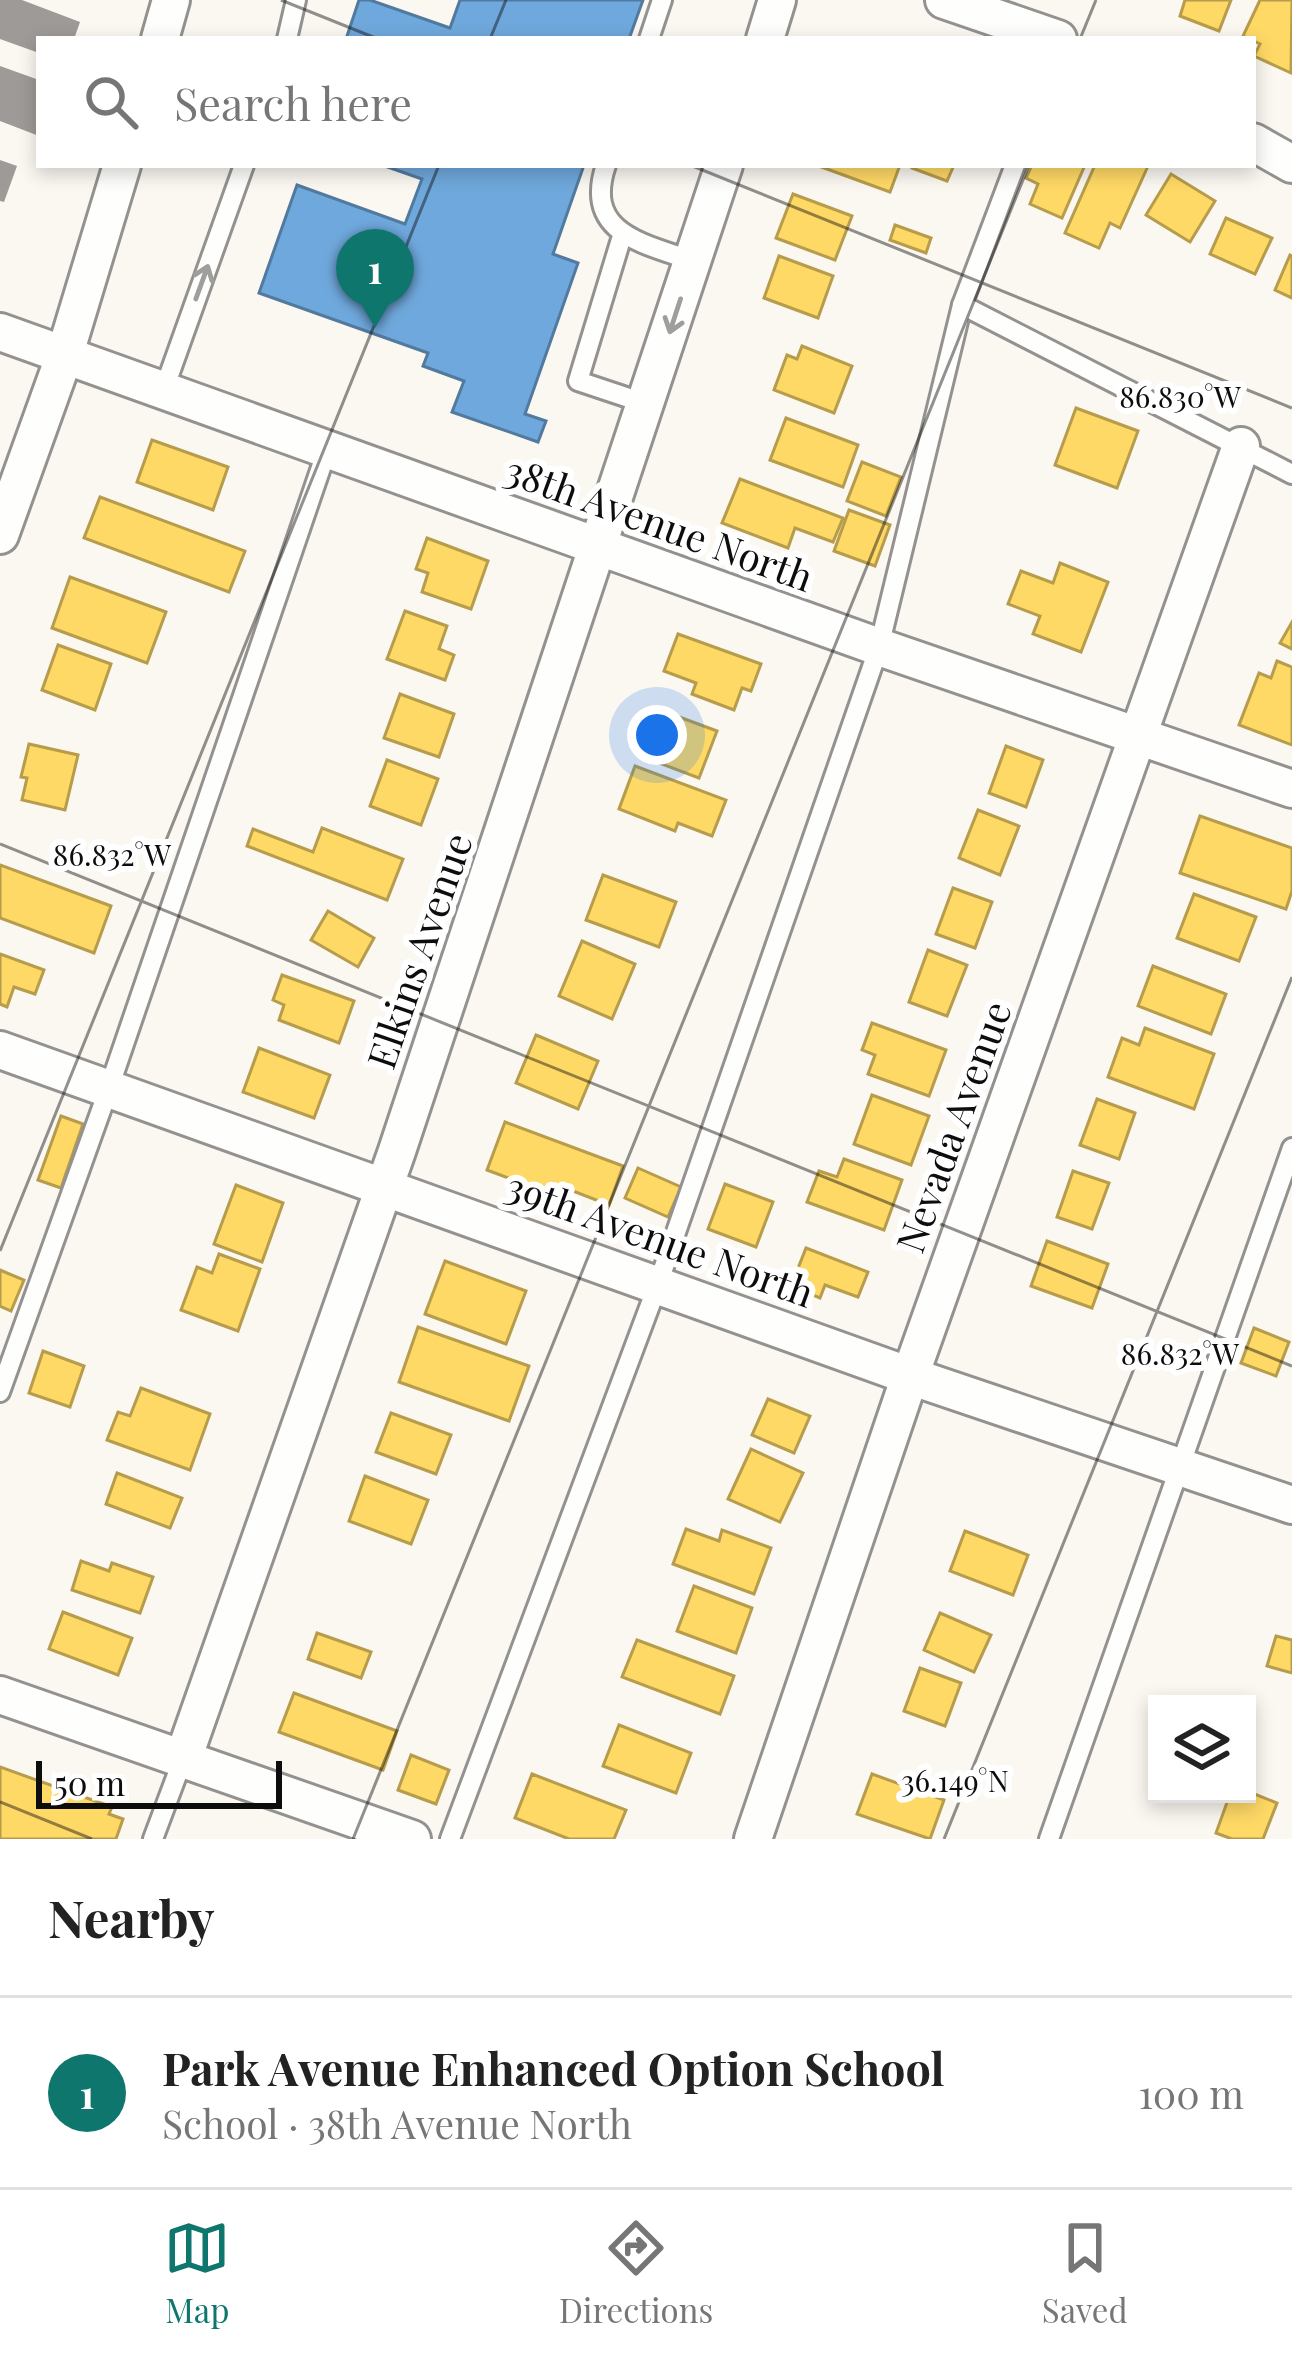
<!DOCTYPE html>
<html lang="en">
<head>
<meta charset="utf-8">
<style>
  :root { --surface:#fff; --page:#f6f6f6; --text:#222; --muted:#767676; --line:#e0e0e0; --accent:#0f766e }
  body { margin:0; font-family:"Playfair Display",serif; background:var(--page); color:var(--text) }
  .controls { position:absolute; right:36px; bottom:36px; display:grid; overflow:hidden; border-radius:0px; box-shadow:0 6px 18px #0003 }
  .controls button { width:108px; height:108px; display:grid; place-items:center; padding:0; border:0; border-bottom:3px solid var(--line); background:var(--surface); color:var(--text); font:60px sans-serif }
  .scale { position:absolute; left:36px; bottom:30px; width:246px; box-sizing:border-box; padding-left:12px; border:6px solid #0d0d0d; border-top:0; font-size:33px; line-height:42px; white-space:nowrap; color:#0d0d0d; -webkit-text-stroke:9px #fff; paint-order:stroke }
  .you { position:absolute; left:657px; top:735px; width:42px; height:42px; margin:-30px; border:9px solid #fff; border-radius:50%; background:#1a73e8; box-shadow:0 0 0 18px #1a73e833 }
  .badge { display:grid; place-items:center; width:78px; height:78px; border-radius:50%; background:var(--accent); color:#fff; font-size:39px; font-weight:700 }
  .pin { position:absolute; translate:-50% -99px; filter:drop-shadow(0 3px 6px #0008) }
  .pin::after { content:''; position:absolute; top:63px; width:42px; height:36px; background:inherit; clip-path:polygon(0 0,100% 0,50% 100%) }
  .list { margin:0; padding:0; list-style:none }
  h2 { display:flex; justify-content:space-between; align-items:center; height:156px; margin:0; padding:0 48px; font-size:51px }
  h2 small { font-size:39px; font-weight:400; color:var(--muted) }
  .list li { display:grid; grid-template-columns:78px 1fr auto; gap:36px; align-items:center; box-sizing:border-box; height:192px; padding:0 48px; border-top:3px solid var(--line) }
  .list b { display:block; font-size:45px; white-space:nowrap }
  .list p { margin:0; font-size:39px; white-space:nowrap; color:var(--muted) }
  .list em { font-size:39px; font-style:normal; color:var(--muted) }
  .icon { flex:none; width:66px; height:66px; fill:none; stroke:currentColor; stroke-width:2; stroke-linecap:round; stroke-linejoin:round }
  .map { position:relative; flex:none; width:1292px; height:1839px; overflow:hidden }
  .search { position:absolute; background:var(--surface); box-shadow:0 6px 18px #0003; left:36px; right:36px; top:36px; height:132px; display:flex; align-items:center; gap:30px; box-sizing:border-box; padding:0 42px; border-radius:0px; color:var(--muted); font-size:45px }
  .sheet { height:348px; background:var(--surface) }
  nav { display:flex; justify-content:space-around; align-items:center; box-sizing:border-box; height:168px; border-top:3px solid var(--line); background:var(--surface); font-size:33px; color:var(--muted) }
  nav a { display:grid; justify-items:center; gap:6px }
  nav .on { color:var(--accent) }
  .map>svg:first-child { display:block }
</style>
</head>
<body>
<div class="map">
<svg width="1292" height="1839" viewBox="0 0 1292 1839">
  <rect width="100%" height="100%" fill="#fbf7f1"/>
  <g fill="#ffd966" stroke="#b69c4b" stroke-width="3">
    <path d="M 1185,0 L 1231,0 L 1219,31 L 1180,16 Z"/>
    <path d="M 1260,0 L 1292,0 L 1291,73 L 1254,56 L 1260,44 L 1243,36 Z"/>
    <path d="M 816,165 L 900,165 L 890,192 Z"/>
    <path d="M 913,165 L 954,165 L 947,181 L 912,168 Z"/>
    <path d="M 1032,165 L 1085,165 L 1062,218 L 1030,204 L 1038,184 L 1026,178 Z"/>
    <path d="M 1095,165 L 1148,166 L 1120,228 L 1110,223 L 1099,248 L 1065,233 Z"/>
    <path d="M 1171,174 L 1215,201 L 1190,242 L 1146,215 Z"/>
    <path d="M 793,194 L 852,216 L 835,260 L 776,238 Z"/>
    <path d="M 1226,218 L 1272,238 L 1255,274 L 1210,254 Z"/>
    <path d="M 895,225 L 931,238 L 926,253 L 890,240 Z"/>
    <path d="M 1290,255 L 1292,256 L 1292,298 L 1275,290 Z"/>
    <path d="M 779,256 L 833,276 L 818,318 L 764,298 Z"/>
    <path d="M 802,346 L 852,366 L 834,413 L 774,390 L 787,355 L 797,359 Z"/>
    <path d="M 1076,408 L 1138,431 L 1117,488 L 1055,465 Z"/>
    <path d="M 786,418 L 858,445 L 843,487 L 770,460 Z"/>
    <path d="M 152,440 L 228,467 L 213,510 L 137,482 Z"/>
    <path d="M 862,462 L 901,477 L 886,516 L 847,501 Z"/>
    <path d="M 740,479 L 843,518 L 833,542 L 795,528 L 788,548 L 722,523 Z"/>
    <path d="M 100,497 L 245,551 L 229,592 L 84,538 Z"/>
    <path d="M 849,510 L 890,525 L 875,566 L 834,551 Z"/>
    <path d="M 427,538 L 488,561 L 471,609 L 422,592 L 428,573 L 416,569 Z"/>
    <path d="M 1060,563 L 1108,582 L 1081,652 L 1033,634 L 1040,616 L 1008,604 L 1021,571 L 1053,583 Z"/>
    <path d="M 70,577 L 166,612 L 147,663 L 52,628 Z"/>
    <path d="M 405,611 L 447,626 L 439,649 L 454,655 L 445,680 L 387,659 Z"/>
    <path d="M 1292,622 L 1292,649 L 1280,643 Z"/>
    <path d="M 678,634 L 761,664 L 751,691 L 742,688 L 734,710 L 692,694 L 696,683 L 664,671 Z"/>
    <path d="M 58,645 L 111,664 L 95,710 L 42,690 Z"/>
    <path d="M 1277,661 L 1292,667 L 1292,745 L 1239,725 L 1259,673 L 1271,678 Z"/>
    <path d="M 400,694 L 454,714 L 439,757 L 384,738 Z"/>
    <path d="M 655,708 L 717,731 L 699,778 L 638,755 Z"/>
    <path d="M 29,744 L 78,755 L 65,810 L 22,800 L 27,778 L 21,777 Z"/>
    <path d="M 1006,746 L 1043,760 L 1026,807 L 989,793 Z"/>
    <path d="M 387,760 L 438,779 L 421,825 L 370,806 Z"/>
    <path d="M 635,766 L 726,800 L 712,836 L 678,823 L 675,831 L 619,809 Z"/>
    <path d="M 978,810 L 1019,826 L 1000,875 L 959,858 Z"/>
    <path d="M 1200,816 L 1292,848 L 1292,891 L 1286,909 L 1180,873 Z"/>
    <path d="M 322,828 L 403,859 L 387,900 L 247,846 L 253,829 L 313,852 Z"/>
    <path d="M 0,865 L 111,906 L 94,953 L 0,918 Z"/>
    <path d="M 603,875 L 676,902 L 659,947 L 586,920 Z"/>
    <path d="M 953,888 L 992,902 L 975,948 L 936,934 Z"/>
    <path d="M 1194,894 L 1256,917 L 1239,961 L 1177,938 Z"/>
    <path d="M 328,911 L 374,938 L 358,967 L 311,940 Z"/>
    <path d="M 582,941 L 635,964 L 612,1019 L 559,996 Z"/>
    <path d="M 928,950 L 967,965 L 947,1016 L 909,1002 Z"/>
    <path d="M 0,954 L 44,970 L 35,994 L 14,987 L 7,1007 L 0,1004 Z"/>
    <path d="M 1153,966 L 1226,994 L 1211,1034 L 1138,1006 Z"/>
    <path d="M 282,975 L 354,1001 L 339,1043 L 279,1020 L 284,1005 L 273,1000 Z"/>
    <path d="M 872,1023 L 946,1050 L 929,1096 L 868,1074 L 875,1055 L 862,1050 Z"/>
    <path d="M 1145,1028 L 1214,1054 L 1194,1109 L 1108,1077 L 1122,1038 L 1139,1045 Z"/>
    <path d="M 536,1035 L 598,1061 L 578,1109 L 516,1083 Z"/>
    <path d="M 259,1048 L 330,1075 L 314,1118 L 243,1092 Z"/>
    <path d="M 872,1095 L 929,1116 L 911,1165 L 854,1144 Z"/>
    <path d="M 1097,1099 L 1135,1113 L 1119,1159 L 1080,1145 Z"/>
    <path d="M 61,1116 L 83,1124 L 61,1188 L 38,1180 Z"/>
    <path d="M 505,1122 L 623,1166 L 609,1205 L 568,1189 L 565,1199 L 487,1170 Z"/>
    <path d="M 844,1159 L 902,1180 L 884,1230 L 807,1202 L 819,1171 L 837,1177 Z"/>
    <path d="M 638,1168 L 681,1187 L 668,1217 L 625,1198 Z"/>
    <path d="M 1073,1171 L 1109,1183 L 1092,1229 L 1057,1217 Z"/>
    <path d="M 725,1184 L 773,1202 L 756,1247 L 708,1229 Z"/>
    <path d="M 236,1185 L 283,1203 L 262,1262 L 214,1244 Z"/>
    <path d="M 1047,1241 L 1108,1264 L 1092,1308 L 1031,1286 Z"/>
    <path d="M 806,1248 L 868,1272 L 858,1297 L 825,1285 L 820,1298 L 791,1286 Z"/>
    <path d="M 219,1254 L 260,1269 L 238,1331 L 181,1310 L 197,1267 L 212,1273 Z"/>
    <path d="M 445,1261 L 526,1291 L 506,1344 L 425,1314 Z"/>
    <path d="M 0,1270 L 24,1280 L 11,1311 L 0,1306 Z"/>
    <path d="M 418,1327 L 529,1366 L 509,1421 L 399,1382 Z"/>
    <path d="M 1254,1328 L 1289,1342 L 1276,1376 L 1241,1363 Z"/>
    <path d="M 43,1351 L 84,1366 L 70,1407 L 29,1393 Z"/>
    <path d="M 141,1388 L 210,1414 L 190,1470 L 107,1440 L 118,1412 L 130,1416 Z"/>
    <path d="M 768,1399 L 810,1416 L 794,1453 L 752,1435 Z"/>
    <path d="M 391,1413 L 451,1435 L 436,1474 L 376,1452 Z"/>
    <path d="M 751,1449 L 803,1473 L 780,1522 L 728,1499 Z"/>
    <path d="M 117,1473 L 182,1498 L 170,1528 L 106,1504 Z"/>
    <path d="M 365,1476 L 428,1500 L 411,1544 L 349,1521 Z"/>
    <path d="M 686,1529 L 719,1541 L 722,1530 L 771,1548 L 754,1594 L 673,1564 Z"/>
    <path d="M 965,1531 L 1028,1555 L 1013,1595 L 950,1571 Z"/>
    <path d="M 81,1561 L 109,1571 L 112,1563 L 153,1577 L 140,1613 L 72,1590 Z"/>
    <path d="M 694,1586 L 752,1608 L 736,1653 L 677,1631 Z"/>
    <path d="M 63,1612 L 132,1638 L 118,1675 L 49,1649 Z"/>
    <path d="M 940,1613 L 991,1635 L 974,1672 L 924,1650 Z"/>
    <path d="M 317,1633 L 371,1652 L 361,1678 L 308,1659 Z"/>
    <path d="M 1276,1636 L 1292,1640 L 1292,1673 L 1267,1666 Z"/>
    <path d="M 637,1640 L 734,1676 L 720,1714 L 622,1677 Z"/>
    <path d="M 920,1668 L 961,1683 L 945,1726 L 904,1711 Z"/>
    <path d="M 294,1693 L 397,1731 L 383,1770 L 279,1732 Z"/>
    <path d="M 619,1725 L 691,1753 L 676,1793 L 603,1766 Z"/>
    <path d="M 411,1755 L 449,1770 L 436,1804 L 398,1790 Z"/>
    <path d="M 0,1767 L 112,1807 L 109,1814 L 123,1819 L 116,1839 L 0,1839 Z"/>
    <path d="M 532,1774 L 626,1810 L 614,1839 L 569,1839 L 515,1818 Z"/>
    <path d="M 872,1774 L 944,1800 L 930,1839 L 857,1814 Z"/>
    <path d="M 1247,1791 L 1277,1803 L 1263,1839 L 1232,1839 L 1216,1833 L 1230,1794 Z"/>
  </g>
  <g fill="#6fa8dc" stroke="#527a9e" stroke-width="3">
    <path d="M 359,0 L 370,0 L 450,28 L 460,0 L 643,0 L 629,39 L 346,39 Z"/>
    <path d="M 382,165 L 584,165 L 553,254 L 578,263 L 525,414 L 546,421 L 538,442 L 452,412 L 464,381 L 423,366 L 428,353 L 259,293 L 297,185 L 405,224 L 422,179 Z"/>
  </g>
  <g fill="#9e9a97">
    <path d="M 0,0 L 22,0 L 80,22 L 74,39 L 39,39 L 39,53 L 0,39 Z"/>
    <path d="M 0,66 L 39,80 L 39,136 L 0,121 Z"/>
    <path d="M 0,160 L 17,166 L 4,202 L 0,201 Z"/>
  </g>
  <g fill="none" stroke-linecap="round" stroke-linejoin="round">
    <g stroke="#949290" stroke-width="24">
      <g id="lane">
        <path d="M 287,39 L 296,0"/>
        <path d="M 649,39 L 662,0"/>
        <path d="M 606,165 C 583,233 642,243 693,261"/>
        <path d="M 622,236 L 578,381 L 647,404"/>
        <path d="M 962,305 L 1292,474"/>
        <path d="M 163,392 L 244,165"/>
        <path d="M 0,1392 L 109,1088 L 327,450"/>
        <path d="M 153,1839 L 183,1759"/>
        <path d="M 450,1839 L 658,1284 L 879,647 L 962,305 L 1015,165"/>
        <path d="M 1049,1839 L 1292,1148"/>
      </g>
    </g>
    <g stroke="#949290" stroke-width="42">
      <g id="street">
        <path d="M 944,0 L 1058,39"/>
        <path d="M 160,39 L 171,0"/>
        <path d="M 765,39 L 777,0"/>
        <path d="M 1253,142 L 1292,164"/>
        <path d="M 0,332 L 879,647 L 1292,789"/>
        <path d="M 0,535 L 64,357 L 122,165"/>
        <path d="M 0,1050 L 910,1376 L 1292,1505"/>
        <path d="M 0,1695 L 412,1839"/>
        <path d="M 183,1759 L 397,1151 L 724,165"/>
        <path d="M 753,1839 L 910,1376 L 1241,446"/>
      </g>
    </g>
    <use href="#lane" stroke="#fefefd" stroke-width="18"/>
    <use href="#street" stroke="#fefefd" stroke-width="36"/>
  </g>
  <defs><path id="oneway-shaft" d="M-6 0H5M1.5-3L5.5 0L1.5 3" fill="none" stroke-width="1.6" stroke-linecap="round" stroke-linejoin="round" transform="scale(3)"/></defs>
  <g stroke="#9e9e9d">
    <use href="#oneway-shaft" transform="translate(202 282) rotate(-70)"/>
    <use href="#oneway-shaft" transform="translate(675 316) rotate(108)"/>
  </g>
  <path fill="none" stroke="#0d0d0d" stroke-width="3" stroke-opacity="0.45" d="M 281,0 L 378,39M 490,39 L 506,0M 1080,39 L 1096,0M 690,165 L 1292,408M 0,844 L 1292,1366M 0,1251 L 439,165M 0,1802 L 92,1839M 353,1839 L 1029,165M 944,1839 L 1292,977"/>
  <g text-anchor="middle" stroke-width="12" stroke-linejoin="round" paint-order="stroke">
    <g font-size="39" fill="#0d0d0d" stroke="#fff">
      <text transform="translate(659 524) rotate(20)" y="14">38th Avenue North</text>
      <text transform="translate(420 951) rotate(-71)" y="14">Elkins Avenue</text>
      <text transform="translate(954 1127) rotate(-70)" y="14">Nevada Avenue</text>
      <text transform="translate(660 1240) rotate(20)" y="14">39th Avenue North</text>
    </g>
  </g>
  <g font-size="30" text-anchor="middle" fill="#0d0d0d" stroke="#fff" stroke-width="12" stroke-linejoin="round" paint-order="stroke">
    <text x="1180" y="408">86.830°W</text>
    <text x="112" y="866">86.832°W</text>
    <text x="1180" y="1365">86.832°W</text>
    <text x="955" y="1792">36.149°N</text>
  </g>
</svg>
<div class="controls">
<button><svg class="icon" aria-label="layers" viewBox="0 0 24 24"><path d="M12 4l9 5-9 5-9-5zM3 14l9 5 9-5"/></svg></button>
</div>
<div class="scale">50 m</div>
<div class="you"></div>
<div class="pin badge" style="left:375px;top:328px">1</div>
<div class="search"><svg class="icon" aria-label="search" viewBox="0 0 24 24"><circle cx="10" cy="10" r="6"/><path d="M15 15l6 6"/></svg>Search here</div>
</div>
<section class="sheet">
<h2>Nearby<small></small></h2>
<ul class="list">
<li><span class="badge">1</span><div><b>Park Avenue Enhanced Option School</b><p>School · 38th Avenue North</p></div><em>100 m</em></li>
</ul>
</section>
<nav>
<a class="on"><svg class="icon" aria-label="map" viewBox="0 0 24 24"><path d="M3 6l6-2 6 2 6-2v14l-6 2-6-2-6 2zM9 4v14M15 6v14"/></svg>Map</a>
<a><svg class="icon" aria-label="directions" viewBox="0 0 24 24"><path d="M12 3l9 9-9 9-9-9zM9 14v-3h6M13 9l2 2-2 2"/></svg>Directions</a>
<a><svg class="icon" aria-label="saved" viewBox="0 0 24 24"><path d="M7 4h10v16l-5-4-5 4z"/></svg>Saved</a>
</nav>
</body>
</html>
